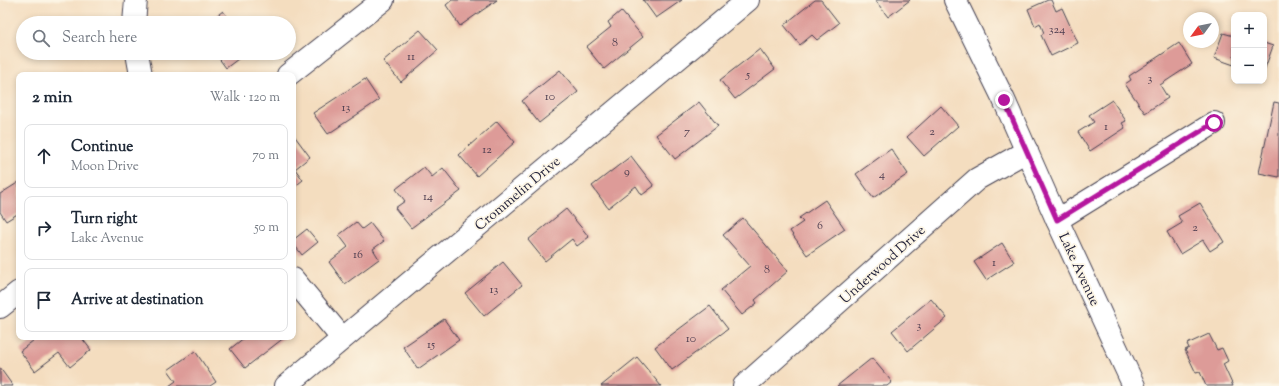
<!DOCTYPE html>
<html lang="en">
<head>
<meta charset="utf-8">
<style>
  :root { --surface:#fff; --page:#f2f2f3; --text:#1f2937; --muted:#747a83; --line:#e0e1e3 }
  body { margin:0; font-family:"Sorts Mill Goudy",serif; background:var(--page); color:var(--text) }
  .controls { position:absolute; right:12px; top:12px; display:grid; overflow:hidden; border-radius:8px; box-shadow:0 2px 6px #0003 }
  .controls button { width:36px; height:36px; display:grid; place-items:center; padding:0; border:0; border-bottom:1px solid var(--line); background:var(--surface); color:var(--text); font:20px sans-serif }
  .compass { position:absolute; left:1183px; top:12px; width:36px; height:36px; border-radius:50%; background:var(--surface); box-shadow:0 2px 6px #0003; rotate:237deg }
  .stop { position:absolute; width:12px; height:12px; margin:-9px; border:3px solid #b5179e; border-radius:50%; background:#fff }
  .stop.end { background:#b5179e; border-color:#fff; box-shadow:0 1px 4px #0008 }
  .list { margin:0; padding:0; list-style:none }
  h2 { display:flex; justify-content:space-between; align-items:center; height:52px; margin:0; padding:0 16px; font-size:17px }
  h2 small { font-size:13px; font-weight:400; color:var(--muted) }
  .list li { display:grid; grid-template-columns:26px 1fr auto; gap:12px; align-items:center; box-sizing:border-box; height:64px; margin:0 8px 8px; padding:0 8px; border:1px solid var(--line); border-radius:8px }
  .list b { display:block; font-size:15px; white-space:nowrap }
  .list p { margin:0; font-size:13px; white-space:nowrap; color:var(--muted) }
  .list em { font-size:13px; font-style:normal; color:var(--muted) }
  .icon { flex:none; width:22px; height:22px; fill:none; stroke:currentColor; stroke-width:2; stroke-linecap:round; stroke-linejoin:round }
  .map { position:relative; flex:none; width:1279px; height:386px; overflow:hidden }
  .search { position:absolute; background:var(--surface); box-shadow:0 2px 6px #0003; left:16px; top:16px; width:280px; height:44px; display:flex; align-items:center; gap:10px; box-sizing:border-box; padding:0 14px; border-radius:22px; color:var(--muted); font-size:15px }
  .panel { position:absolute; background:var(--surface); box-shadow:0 2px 6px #0003; left:16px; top:72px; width:280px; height:268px; border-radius:8px }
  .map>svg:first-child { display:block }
</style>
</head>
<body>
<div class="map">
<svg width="1279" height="386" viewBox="0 0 1279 386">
  <rect width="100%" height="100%" fill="#fcf5e5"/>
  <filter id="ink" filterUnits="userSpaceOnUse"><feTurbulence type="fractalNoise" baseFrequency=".025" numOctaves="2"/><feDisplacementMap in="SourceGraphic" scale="8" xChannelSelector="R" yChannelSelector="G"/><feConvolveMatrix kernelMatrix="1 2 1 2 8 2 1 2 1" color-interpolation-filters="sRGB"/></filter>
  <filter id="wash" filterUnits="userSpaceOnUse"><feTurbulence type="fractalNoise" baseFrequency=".012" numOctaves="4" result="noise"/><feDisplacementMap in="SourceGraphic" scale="16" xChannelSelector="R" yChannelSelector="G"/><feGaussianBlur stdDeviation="0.9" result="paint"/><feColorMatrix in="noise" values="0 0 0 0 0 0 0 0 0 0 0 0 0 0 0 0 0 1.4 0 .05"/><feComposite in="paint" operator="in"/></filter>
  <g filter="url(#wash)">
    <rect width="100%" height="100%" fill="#f4ddbf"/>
    <g id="blocks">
      <g fill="#dd9b98">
        <path d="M 452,0 L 497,0 L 460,26 L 446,5 Z"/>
        <path d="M 643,0 L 682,0 L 656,18 Z"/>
        <path d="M 815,0 L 821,0 L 839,23 L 817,40 L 812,35 L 800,45 L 784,25 Z"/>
        <path d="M 875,0 L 910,0 L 888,17 Z"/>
        <path d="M 1048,0 L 1051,0 L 1056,11 L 1062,8 L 1078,43 L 1051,56 L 1041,35 L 1044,33 L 1040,23 L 1035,26 L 1028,9 Z"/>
        <path d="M 223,11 L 232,23 L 207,23 Z"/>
        <path d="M 621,11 L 643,37 L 604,69 L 586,47 L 611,27 L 608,22 Z"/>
        <path d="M 420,30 L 438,50 L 401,82 L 383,61 Z"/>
        <path d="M 1223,33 L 1234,36 L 1234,65 L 1214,58 Z"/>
        <path d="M 1179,43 L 1192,64 L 1160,85 L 1168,98 L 1145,113 L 1125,84 L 1131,80 L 1129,76 Z"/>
        <path d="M 1264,43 L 1273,46 L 1264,71 Z"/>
        <path d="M 760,49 L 775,69 L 735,99 L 720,80 Z"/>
        <path d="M 215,53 L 246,53 L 226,68 Z"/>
        <path d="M 560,70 L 578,92 L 539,123 L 522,101 Z"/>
        <path d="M 365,79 L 379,100 L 328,134 L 313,113 Z"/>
        <path d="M 1112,100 L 1126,121 L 1122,123 L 1125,128 L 1090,151 L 1078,132 L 1094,122 L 1089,115 Z"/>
        <path d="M 699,102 L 718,126 L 675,159 L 656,135 Z"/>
        <path d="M 1274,102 L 1279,103 L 1279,177 L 1259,173 Z"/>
        <path d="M 941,106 L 958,126 L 924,156 L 907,137 Z"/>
        <path d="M 497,121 L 515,142 L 477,176 L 459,155 Z"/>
        <path d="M 293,134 L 310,157 L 295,169 L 303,180 L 293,188 Z"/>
        <path d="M 891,149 L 908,174 L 873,198 L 856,174 Z"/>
        <path d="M 631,156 L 654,186 L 642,195 L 636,186 L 608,208 L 592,186 Z"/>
        <path d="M 424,167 L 432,177 L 443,168 L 461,191 L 411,228 L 395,208 L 405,201 L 396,189 Z"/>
        <path d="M 19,182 L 19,213 L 6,221 L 0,212 L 0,194 Z"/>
        <path d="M 825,200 L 845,229 L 807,255 L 790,231 L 803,222 L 799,218 Z"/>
        <path d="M 1200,203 L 1224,242 L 1210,251 L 1203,240 L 1180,254 L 1167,232 L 1182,223 L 1178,216 Z"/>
        <path d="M 566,209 L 589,237 L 577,246 L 572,239 L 545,261 L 528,240 Z"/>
        <path d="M 743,218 L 788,271 L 755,300 L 757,303 L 742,315 L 721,290 L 750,266 L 723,235 Z"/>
        <path d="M 356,222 L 362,229 L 370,223 L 384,241 L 373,249 L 379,259 L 345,284 L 329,262 L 348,247 L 339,235 Z"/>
        <path d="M 307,229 L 318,242 L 302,255 L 293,243 L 293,240 Z"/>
        <path d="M 1002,243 L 1014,262 L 986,280 L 974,262 Z"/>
        <path d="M 503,262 L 522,285 L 484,316 L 465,293 Z"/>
        <path d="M 931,299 L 947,318 L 908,351 L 892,331 Z"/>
        <path d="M 710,306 L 728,329 L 672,370 L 655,347 Z"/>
        <path d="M 444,319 L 459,340 L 418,369 L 403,347 Z"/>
        <path d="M 1209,334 L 1217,350 L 1222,348 L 1228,361 L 1223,364 L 1233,386 L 1206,386 L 1200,372 L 1196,373 L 1185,350 L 1189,348 L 1187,344 Z"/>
        <path d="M 38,337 L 81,337 L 91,350 L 70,367 L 59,353 L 35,371 L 20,351 Z"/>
        <path d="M 245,337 L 285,337 L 245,368 L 230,349 Z"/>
        <path d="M 195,351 L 216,382 L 210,386 L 169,386 L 176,381 L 168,370 Z"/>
        <path d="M 637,357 L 661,386 L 601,386 Z"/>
        <path d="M 872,358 L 892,382 L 887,386 L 837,386 Z"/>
        <path d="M 0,368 L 13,386 L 0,386 Z"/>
      </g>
    </g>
  </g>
  <g filter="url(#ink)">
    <use href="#blocks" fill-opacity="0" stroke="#423e4f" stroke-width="1"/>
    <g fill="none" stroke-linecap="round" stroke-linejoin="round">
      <g stroke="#423e4f" stroke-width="24">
        <g id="minor">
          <path d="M 134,23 L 136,0"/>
          <path d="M 137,53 L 141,75"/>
          <path d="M 288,75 L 383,0"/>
          <path d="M 1057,220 L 1214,123"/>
          <path d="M 293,279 L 342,338"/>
          <path d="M 0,307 L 19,292"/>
          <path d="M 286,386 L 748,0"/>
          <path d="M 744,386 L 977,179 L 1027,151"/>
        </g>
      </g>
      <g stroke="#423e4f" stroke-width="24">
        <path id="major" d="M 955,0 L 1004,100 L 1057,220 L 1134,386"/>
      </g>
      <use href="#minor" stroke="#fff" stroke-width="22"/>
      <use href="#major" stroke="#fff" stroke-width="22"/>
    </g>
  </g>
  <g fill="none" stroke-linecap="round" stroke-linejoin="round" filter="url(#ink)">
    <path stroke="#b5179e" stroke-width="5" d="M 1004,100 L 1057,220 L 1214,123"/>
  </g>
  <g text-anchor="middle" stroke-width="3.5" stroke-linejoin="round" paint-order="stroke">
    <g font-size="12" fill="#514052">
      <text x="1057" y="33">324</text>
      <text x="615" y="46">8</text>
      <text x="411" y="60">11</text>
      <text x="748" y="78">5</text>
      <text x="1150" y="82">3</text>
      <text x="550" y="100">10</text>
      <text x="346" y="111">13</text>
      <text x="1106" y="130">1</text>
      <text x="687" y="135">7</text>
      <text x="932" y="135">2</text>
      <text x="487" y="153">12</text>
      <text x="627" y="175">9</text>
      <text x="882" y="178">4</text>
      <text x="428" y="200">14</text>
      <text x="820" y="229">6</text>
      <text x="1195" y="231">2</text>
      <text x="358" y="258">16</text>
      <text x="994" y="266">1</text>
      <text x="767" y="273">8</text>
      <text x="494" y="293">13</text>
      <text x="919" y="329">3</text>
      <text x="691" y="342">10</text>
      <text x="431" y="348">15</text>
    </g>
    <g font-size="14" fill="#22223b" stroke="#fcf5e5">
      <text transform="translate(517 193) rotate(-40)" y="5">Crommelin Drive</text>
      <text transform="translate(882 264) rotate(-42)" y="5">Underwood Drive</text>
      <text transform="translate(1080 269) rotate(65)" y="5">Lake Avenue</text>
    </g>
  </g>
</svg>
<div class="controls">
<button>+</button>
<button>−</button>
</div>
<svg class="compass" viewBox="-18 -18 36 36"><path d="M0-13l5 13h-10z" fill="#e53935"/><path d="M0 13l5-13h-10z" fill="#747a83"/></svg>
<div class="stop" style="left:1214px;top:123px"></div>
<div class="stop end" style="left:1004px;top:100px"></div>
<div class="search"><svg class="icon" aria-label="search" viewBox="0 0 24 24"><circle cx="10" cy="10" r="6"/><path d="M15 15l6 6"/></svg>Search here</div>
<section class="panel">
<h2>2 min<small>Walk · 120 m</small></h2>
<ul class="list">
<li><svg class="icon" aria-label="ahead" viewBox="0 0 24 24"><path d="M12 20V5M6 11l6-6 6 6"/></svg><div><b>Continue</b><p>Moon Drive</p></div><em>70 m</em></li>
<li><svg class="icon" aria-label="right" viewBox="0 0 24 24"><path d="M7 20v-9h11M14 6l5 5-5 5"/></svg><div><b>Turn right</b><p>Lake Avenue</p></div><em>50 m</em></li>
<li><svg class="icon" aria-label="arrive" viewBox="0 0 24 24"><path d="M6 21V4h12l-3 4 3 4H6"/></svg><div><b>Arrive at destination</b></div></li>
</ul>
</section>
</div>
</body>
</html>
